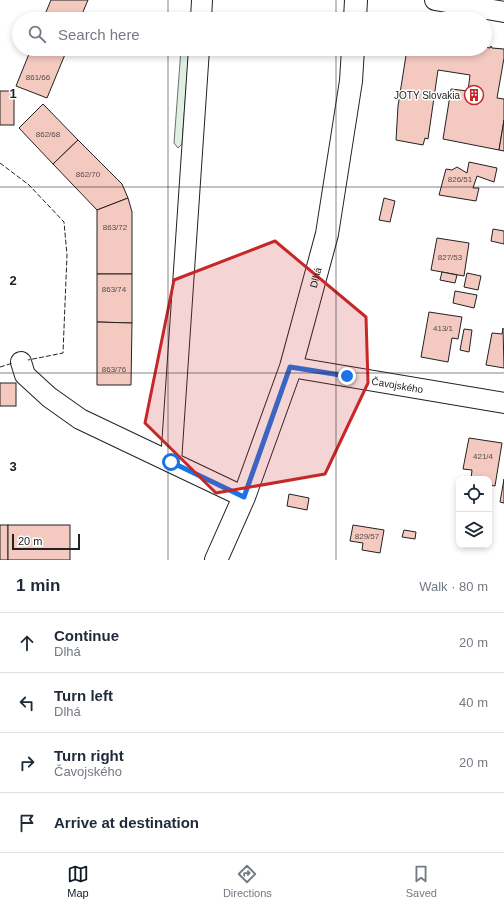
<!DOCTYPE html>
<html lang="en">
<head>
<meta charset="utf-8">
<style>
  :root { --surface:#fff; --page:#f6f6f7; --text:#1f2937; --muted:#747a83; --line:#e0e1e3; --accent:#111827 }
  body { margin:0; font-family:Helvetica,sans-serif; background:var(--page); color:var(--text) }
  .controls { position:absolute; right:12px; bottom:12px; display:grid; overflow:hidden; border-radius:8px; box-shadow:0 2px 6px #0003 }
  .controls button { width:36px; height:36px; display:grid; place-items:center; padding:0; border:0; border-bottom:1px solid var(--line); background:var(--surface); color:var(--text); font:20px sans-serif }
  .scale { position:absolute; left:12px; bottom:10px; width:68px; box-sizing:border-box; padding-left:4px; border:2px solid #222; border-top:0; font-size:11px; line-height:14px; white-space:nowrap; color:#222; -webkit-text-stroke:3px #fff; paint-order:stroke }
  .stop { position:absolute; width:12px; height:12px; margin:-9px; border:3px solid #1a73e8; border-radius:50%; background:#fff }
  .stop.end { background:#1a73e8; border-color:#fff; box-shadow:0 1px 4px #0008 }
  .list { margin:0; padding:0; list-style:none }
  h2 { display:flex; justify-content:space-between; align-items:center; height:52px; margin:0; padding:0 16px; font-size:17px }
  h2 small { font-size:13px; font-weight:400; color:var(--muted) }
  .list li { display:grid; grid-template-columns:26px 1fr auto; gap:12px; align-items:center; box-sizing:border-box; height:60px; padding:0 16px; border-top:1px solid var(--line) }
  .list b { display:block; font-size:15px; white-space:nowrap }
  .list p { margin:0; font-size:13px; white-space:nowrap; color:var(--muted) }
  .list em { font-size:13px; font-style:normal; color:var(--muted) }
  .icon { flex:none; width:22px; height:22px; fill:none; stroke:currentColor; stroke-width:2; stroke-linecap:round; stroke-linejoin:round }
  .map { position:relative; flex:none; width:504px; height:560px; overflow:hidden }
  .search { position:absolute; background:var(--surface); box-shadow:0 2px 6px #0003; left:12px; right:12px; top:12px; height:44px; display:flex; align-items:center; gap:10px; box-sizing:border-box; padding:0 14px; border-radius:22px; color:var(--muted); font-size:15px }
  .sheet { height:292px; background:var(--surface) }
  nav { display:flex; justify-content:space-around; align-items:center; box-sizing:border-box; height:56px; border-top:1px solid var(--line); background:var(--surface); font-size:11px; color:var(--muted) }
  nav a { display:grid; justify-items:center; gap:2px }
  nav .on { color:var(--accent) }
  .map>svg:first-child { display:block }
</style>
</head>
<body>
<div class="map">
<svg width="504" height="560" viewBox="0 0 504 560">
  <rect width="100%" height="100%" fill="#fff"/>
  <path fill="#e0efe3" stroke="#6f6f6f" d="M 181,49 L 189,49 L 182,144 L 178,148 L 174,143 Z"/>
  <g fill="#f3c9c0" stroke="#222">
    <path d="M 51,0 L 88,0 L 80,19 L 43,19 Z"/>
    <path d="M 491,46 L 492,48 L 504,49 L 504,58 L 497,98 L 504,99 L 504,120 L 499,150 L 443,139 L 451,89 L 468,91 L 470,75 L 438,70 L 428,139 L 425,138 L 423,145 L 396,140 L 398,106 L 407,49 L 485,49 L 485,47 L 490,48 Z"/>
    <path d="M 31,49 L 59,49 L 66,52 L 47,98 L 16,86 Z"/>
    <rect x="0" y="91" width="14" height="34"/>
    <path d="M 43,104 L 78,140 L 53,164 L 19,128 Z"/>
    <path d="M 504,120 L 504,151 L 499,150 Z"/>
    <path d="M 78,140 L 122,184 L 128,198 L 97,210 L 53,164 Z"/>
    <path d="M 469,162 L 497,168 L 494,182 L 477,176 L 473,188 L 479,188 L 476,201 L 439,195 L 446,169 L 452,170 L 457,167 L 467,173 Z"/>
    <path d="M 128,198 L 132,212 L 132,274 L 97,274 L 97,210 Z"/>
    <path d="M 384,198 L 395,201 L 390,222 L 379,220 Z"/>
    <path d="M 493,229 L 504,231 L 504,244 L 491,241 Z"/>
    <path d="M 437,238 L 469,243 L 464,276 L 431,270 Z"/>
    <path d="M 442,272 L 457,275 L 455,283 L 440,280 Z"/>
    <path d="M 467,273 L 481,276 L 478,290 L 464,287 Z"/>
    <path d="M 97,274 L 132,274 L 132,323 L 97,322 Z"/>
    <path d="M 455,291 L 477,295 L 474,308 L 453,303 Z"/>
    <path d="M 429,312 L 462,317 L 458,339 L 452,338 L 448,362 L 421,357 Z"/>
    <path d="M 97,322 L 132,323 L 131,385 L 97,385 Z"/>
    <path d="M 503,328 L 504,368 L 486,365 L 492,333 L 502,334 Z"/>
    <path d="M 464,329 L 472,330 L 469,352 L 460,350 Z"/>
    <rect x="0" y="383" width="16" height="23"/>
    <path d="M 469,438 L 502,443 L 495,486 L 489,485 L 489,479 L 471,479 L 472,470 L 463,469 Z"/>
    <path d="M 504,479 L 504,503 L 500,502 Z"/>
    <path d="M 289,494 L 309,498 L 307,510 L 287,506 Z"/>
    <rect x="0" y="525" width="8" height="35"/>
    <rect x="8" y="525" width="62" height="35"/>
    <path d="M 353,525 L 384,530 L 380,553 L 362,550 L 363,543 L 350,541 Z"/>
    <path d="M 404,530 L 416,532 L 415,539 L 402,537 Z"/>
  </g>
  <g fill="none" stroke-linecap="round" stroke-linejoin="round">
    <g stroke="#222" stroke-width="22">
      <g id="minor">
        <path d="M 435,0 L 504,12"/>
        <path d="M 201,19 L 202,0"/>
        <path d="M 21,362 L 25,375 L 49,397 L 80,419 L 244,497"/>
        <path id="s1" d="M 291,367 L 504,403"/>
        <path d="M 171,462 L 199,49"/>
      </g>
    </g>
    <g stroke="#222" stroke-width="24">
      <g id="tertiary">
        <path d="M 355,19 L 356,0"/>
        <path id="s2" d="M 216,560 L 244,497 L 291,367 L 327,234 L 351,81 L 353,49"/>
      </g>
    </g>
    <use href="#minor" stroke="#fff" stroke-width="20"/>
    <use href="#tertiary" stroke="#fff" stroke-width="22"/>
    <g stroke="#222" stroke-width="1" stroke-dasharray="5 2" stroke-linecap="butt">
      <path d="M 0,163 L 29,185 L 64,222 L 67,255 L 63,353 L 28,360"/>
      <path d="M 0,367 L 13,363"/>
    </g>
  </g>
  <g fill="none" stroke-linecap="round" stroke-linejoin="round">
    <path stroke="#1a73e8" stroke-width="5" d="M 171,462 L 244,497 L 290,367 L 347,376"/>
  </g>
  <path fill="#c62828" fill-opacity="0.2" stroke="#c62828" stroke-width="3" stroke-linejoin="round" d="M 275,241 L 366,317 L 368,383 L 325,474 L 216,493 L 145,423 L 174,280 Z"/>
  <path fill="none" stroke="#222" stroke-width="1" stroke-opacity="0.55" d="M 168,0 L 168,19M 336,0 L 336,19M 168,49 L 168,560M 336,49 L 336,560M 0,187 L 504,187M 0,373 L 504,373"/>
  <defs>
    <g id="building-ring" transform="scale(1)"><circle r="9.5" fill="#fff" stroke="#c62828" stroke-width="1.5"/><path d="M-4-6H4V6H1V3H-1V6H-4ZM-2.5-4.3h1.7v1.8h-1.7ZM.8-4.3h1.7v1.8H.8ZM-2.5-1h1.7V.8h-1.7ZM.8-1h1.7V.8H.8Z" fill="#c62828"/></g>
  </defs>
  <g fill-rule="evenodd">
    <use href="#building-ring" x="474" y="95"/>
  </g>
  <g text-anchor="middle" stroke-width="3" stroke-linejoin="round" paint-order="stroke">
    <g font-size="8" fill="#564c4a">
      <text x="38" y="80">861/66</text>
      <text x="48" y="137">862/68</text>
      <text x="88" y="177">862/70</text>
      <text x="460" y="182">826/51</text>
      <text x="115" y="230">863/72</text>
      <text x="450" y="260">827/53</text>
      <text x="114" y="292">863/74</text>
      <text x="443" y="331">413/1</text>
      <text x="114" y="372">863/76</text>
      <text x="483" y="459">421/4</text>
      <text x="367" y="539">829/57</text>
    </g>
    <g font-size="10" fill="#222" stroke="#fff" text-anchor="end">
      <text x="460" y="99">JOTY Slovakia</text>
    </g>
    <g font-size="10" fill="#222" stroke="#fff">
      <text dy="4" stroke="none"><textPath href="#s2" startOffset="300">Dlhá</textPath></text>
      <text dy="4" stroke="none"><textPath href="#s1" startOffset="108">Čavojského</textPath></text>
    </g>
  </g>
  <g font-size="13" text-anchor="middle" font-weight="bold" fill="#222" stroke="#fff" stroke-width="3" stroke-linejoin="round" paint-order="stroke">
    <text x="13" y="98">1</text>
    <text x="13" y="285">2</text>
    <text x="13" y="471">3</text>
  </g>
</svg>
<div class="controls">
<button><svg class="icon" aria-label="locate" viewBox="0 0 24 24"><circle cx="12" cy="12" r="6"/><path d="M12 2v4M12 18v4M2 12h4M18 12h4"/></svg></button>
<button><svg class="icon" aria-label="layers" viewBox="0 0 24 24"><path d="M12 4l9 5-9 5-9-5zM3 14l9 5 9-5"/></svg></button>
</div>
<div class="scale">20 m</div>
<div class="stop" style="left:171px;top:462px"></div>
<div class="stop end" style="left:347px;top:376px"></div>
<div class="search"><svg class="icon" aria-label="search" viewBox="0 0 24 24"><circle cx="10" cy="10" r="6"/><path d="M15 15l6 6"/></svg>Search here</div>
</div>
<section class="sheet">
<h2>1 min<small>Walk · 80 m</small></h2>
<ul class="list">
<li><svg class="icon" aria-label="ahead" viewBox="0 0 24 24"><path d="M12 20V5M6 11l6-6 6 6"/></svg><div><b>Continue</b><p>Dlhá</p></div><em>20 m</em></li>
<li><svg class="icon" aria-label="left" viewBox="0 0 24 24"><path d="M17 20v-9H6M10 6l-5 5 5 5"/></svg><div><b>Turn left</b><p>Dlhá</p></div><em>40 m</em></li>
<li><svg class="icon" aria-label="right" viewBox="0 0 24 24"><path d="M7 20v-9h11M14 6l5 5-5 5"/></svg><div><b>Turn right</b><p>Čavojského</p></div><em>20 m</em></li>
<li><svg class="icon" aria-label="arrive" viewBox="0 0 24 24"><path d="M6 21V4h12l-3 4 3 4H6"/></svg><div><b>Arrive at destination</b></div></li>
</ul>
</section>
<nav>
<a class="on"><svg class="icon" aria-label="map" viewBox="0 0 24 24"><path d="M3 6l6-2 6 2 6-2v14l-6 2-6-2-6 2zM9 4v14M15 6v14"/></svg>Map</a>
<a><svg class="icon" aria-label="directions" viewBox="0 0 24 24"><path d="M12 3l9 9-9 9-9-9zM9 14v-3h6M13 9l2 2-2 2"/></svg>Directions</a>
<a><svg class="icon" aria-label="saved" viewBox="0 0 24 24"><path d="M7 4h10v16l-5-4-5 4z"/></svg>Saved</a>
</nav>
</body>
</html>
